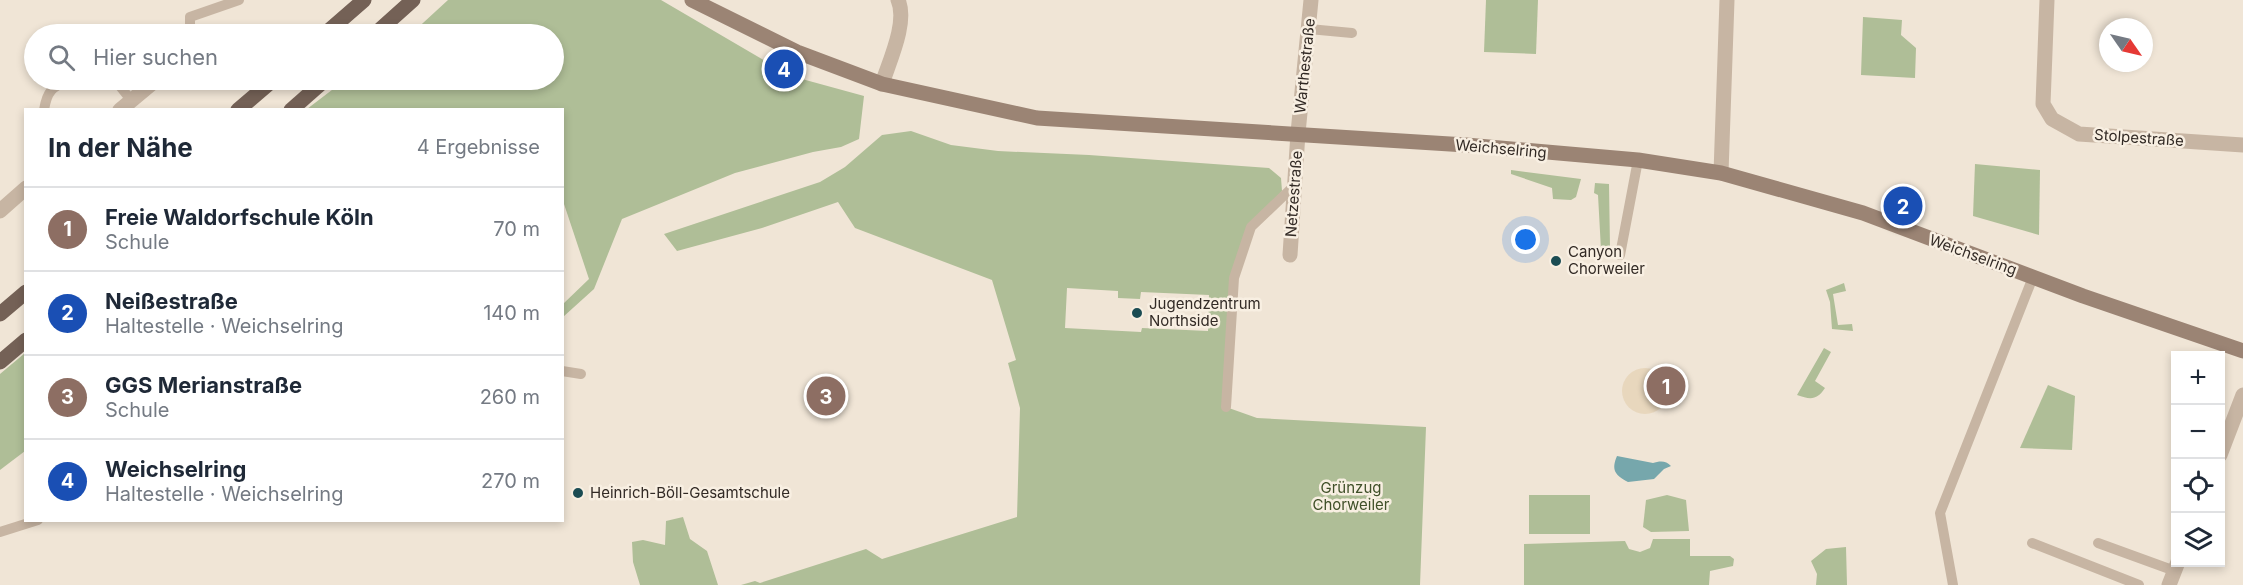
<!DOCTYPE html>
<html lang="de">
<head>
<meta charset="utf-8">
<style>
  :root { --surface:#fff; --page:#f6f6f7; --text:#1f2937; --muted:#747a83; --line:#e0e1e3; --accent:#111827 }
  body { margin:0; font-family:Inter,sans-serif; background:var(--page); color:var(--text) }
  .controls { position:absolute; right:18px; bottom:18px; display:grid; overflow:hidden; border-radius:0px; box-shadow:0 3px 9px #0003 }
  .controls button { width:54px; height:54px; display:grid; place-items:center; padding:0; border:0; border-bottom:2px solid var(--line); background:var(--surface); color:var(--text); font:30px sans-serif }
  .compass { position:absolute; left:2099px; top:18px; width:54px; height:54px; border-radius:50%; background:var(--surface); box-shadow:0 3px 9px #0003; rotate:124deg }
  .you { position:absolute; left:1526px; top:240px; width:21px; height:21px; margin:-15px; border:4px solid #fff; border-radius:50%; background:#1a73e8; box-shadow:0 0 0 9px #1a73e833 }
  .badge { display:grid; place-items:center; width:39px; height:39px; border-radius:50%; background:var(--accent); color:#fff; font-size:20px; font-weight:700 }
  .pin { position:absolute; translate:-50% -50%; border:3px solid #fff; box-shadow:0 2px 6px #0006 }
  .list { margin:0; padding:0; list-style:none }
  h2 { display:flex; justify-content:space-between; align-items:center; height:78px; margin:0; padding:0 24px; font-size:26px }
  h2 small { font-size:20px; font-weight:400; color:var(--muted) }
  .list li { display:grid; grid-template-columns:39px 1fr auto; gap:18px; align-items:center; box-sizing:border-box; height:84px; padding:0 24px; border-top:2px solid var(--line) }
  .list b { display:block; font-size:22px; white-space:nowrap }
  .list p { margin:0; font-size:20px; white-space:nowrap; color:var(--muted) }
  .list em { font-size:20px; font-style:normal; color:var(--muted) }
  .icon { flex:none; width:33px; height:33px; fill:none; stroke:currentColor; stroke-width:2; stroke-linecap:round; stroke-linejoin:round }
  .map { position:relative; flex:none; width:2243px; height:585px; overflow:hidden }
  .search { position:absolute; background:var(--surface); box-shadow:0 3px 9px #0003; left:24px; top:24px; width:540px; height:66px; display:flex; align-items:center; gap:15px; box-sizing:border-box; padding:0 21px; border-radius:33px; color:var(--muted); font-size:22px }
  .panel { position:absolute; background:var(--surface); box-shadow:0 3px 9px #0003; left:24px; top:108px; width:540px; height:414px; border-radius:0px }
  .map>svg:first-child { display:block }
</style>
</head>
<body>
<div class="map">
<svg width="2243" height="585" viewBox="0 0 2243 585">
  <rect width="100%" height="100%" fill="#f0e5d6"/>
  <g fill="#afbe97" fill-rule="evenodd">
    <path d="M 448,0 L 661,0 L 791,76 L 864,96 L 859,139 L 841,147 L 813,152 L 735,173 L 622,219 L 594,289 L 563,317 L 563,304 L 589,279 L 563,201 L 562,110 L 307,109 L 345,80 L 554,80 L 554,34 L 411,34 Z"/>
    <path d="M 1486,0 L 1538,0 L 1536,54 L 1484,52 Z"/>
    <path d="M 1863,17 L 1902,20 L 1901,35 L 1916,48 L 1915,78 L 1861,75 Z"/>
    <path d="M 911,131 L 951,145 L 998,151 L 1089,155 L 1269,168 L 1281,178 L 1282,191 L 1251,227 L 1234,278 L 1226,407 L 1257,418 L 1426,427 L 1420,585 L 741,585 L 755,581 L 760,583 L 866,549 L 882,559 L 1017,517 L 1020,408 L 1008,363 L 1016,360 L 992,280 L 855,228 L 838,202 L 762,228 L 677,251 L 664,234 L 820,182 L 845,167 L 882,135 ZM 1067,288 L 1118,291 L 1118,298 L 1140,299 L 1141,292 L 1209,295 L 1208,331 L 1142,328 L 1141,332 L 1065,328 Z"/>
    <path d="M 1975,164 L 2040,170 L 2039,235 L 1973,216 Z"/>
    <path d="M 1511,170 L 1581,179 L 1576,197 L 1571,200 L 1553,199 L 1552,188 L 1511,174 Z"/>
    <path d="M 1595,183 L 1609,184 L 1610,248 L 1601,250 L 1598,195 L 1594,193 Z"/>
    <path d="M 1844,283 L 1846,291 L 1833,294 L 1838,325 L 1852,324 L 1853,331 L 1832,329 L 1830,302 L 1826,290 Z"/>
    <path d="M 1824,348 L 1831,352 L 1815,381 L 1825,388 C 1817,400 1811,400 1797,395 Z"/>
    <path d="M 25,353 L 25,451 L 0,470 L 0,374 Z"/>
    <path d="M 2048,385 L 2075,396 L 2072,450 L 2020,448 Z"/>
    <rect x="1529" y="495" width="61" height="39"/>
    <path d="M 1667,495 L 1686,500 L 1689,531 L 1651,532 L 1643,527 L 1646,500 Z"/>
    <path d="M 683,517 L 690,539 L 707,551 L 718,585 L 640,585 L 633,562 L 632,542 L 643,540 L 665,545 L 666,521 Z"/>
    <path d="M 1653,539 L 1690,539 L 1690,556 L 1730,556 L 1734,559 L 1733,566 L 1710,571 L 1709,585 L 1524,585 L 1524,544 L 1625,541 L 1629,549 L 1640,552 L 1650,548 Z"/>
    <path d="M 1846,547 L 1847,585 L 1816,585 L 1817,574 L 1811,561 L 1826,549 Z"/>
  </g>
  <circle fill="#e8d7bd" cx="1645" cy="391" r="23"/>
  <path fill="#76a7ac" d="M 1617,456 L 1653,463 C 1659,461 1666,460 1671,466 L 1664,469 L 1654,479 L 1628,482 C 1615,475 1611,470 1617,456 Z"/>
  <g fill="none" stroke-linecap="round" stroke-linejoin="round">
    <g stroke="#c7b5a3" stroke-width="10">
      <path d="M 1309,29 L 1352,33"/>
      <path d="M 190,34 L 190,17 L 239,0"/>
      <path d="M 115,80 L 131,100"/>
      <path d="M 44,110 C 47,91 52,87 69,80"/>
      <path d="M 1620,255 L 1638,160"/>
      <path d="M 562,371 L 581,374"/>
      <path d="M 1226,407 L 1234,278 L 1251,227 L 1295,185"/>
      <path d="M 0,532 L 38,520"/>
      <path d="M 2032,543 L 2139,585"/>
      <path d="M 2098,543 L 2175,571"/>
      <path d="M 1953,585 L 1940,513 L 2033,277"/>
    </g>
    <g stroke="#c7b5a3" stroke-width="15">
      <path d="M 2047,0 L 2043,104 L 2052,119 L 2079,134 L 2243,145"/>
      <path d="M 882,84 C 889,62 908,22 898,0"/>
      <path d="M 120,110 L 156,80"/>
      <path d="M 1721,173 L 1727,0"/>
      <path d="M 0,211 L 26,188"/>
      <path d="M 1290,255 L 1298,133 L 1311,0"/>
      <path d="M 2220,455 L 2243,395"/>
      <path d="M 2169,585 L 2178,562"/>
    </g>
    <path stroke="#9b8474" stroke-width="15" d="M 692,0 L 797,52 L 882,84 L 1037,118 L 1466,145 L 1638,160 L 1721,173 L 1863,213 L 2083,296 L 2243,351"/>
    <g stroke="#746156" stroke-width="15">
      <path d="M 325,34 L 364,0"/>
      <path d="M 375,34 L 413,0"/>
      <path d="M 238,110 L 273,80"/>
      <path d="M 291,110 L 325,80"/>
      <path d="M 0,314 L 26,292"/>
      <path d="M 0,362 L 26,340"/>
    </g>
  </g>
  <g fill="#1b4c53" stroke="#f8efe2" stroke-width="2">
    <circle cx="1556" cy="261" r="6"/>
    <circle cx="1137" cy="313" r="6"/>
    <circle cx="578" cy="493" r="6"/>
  </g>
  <g text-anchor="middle" stroke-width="5" stroke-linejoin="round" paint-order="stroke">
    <g font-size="15" fill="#322a25" stroke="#f8efe2">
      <text transform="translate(1305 66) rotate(-84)" y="5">Warthestraße</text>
      <text transform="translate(2139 138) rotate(4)" y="5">Stolpestraße</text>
      <text transform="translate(1501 149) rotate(5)" y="5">Weichselring</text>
      <text transform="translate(1294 194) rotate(-86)" y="5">Netzestraße</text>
      <text transform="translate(1973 255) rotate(20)" y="5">Weichselring</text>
    </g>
    <g font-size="15" fill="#322a25" stroke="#f8efe2" text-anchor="start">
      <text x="1568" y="257">Canyon<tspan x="1568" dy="17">Chorweiler</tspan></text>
      <text x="1149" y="309">Jugendzentrum<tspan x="1149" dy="17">Northside</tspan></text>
      <text x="590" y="498">Heinrich-Böll-Gesamtschule</text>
    </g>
    <g font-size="15" fill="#405029" stroke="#f8efe2">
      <text x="1351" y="493">Grünzug<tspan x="1351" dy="17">Chorweiler</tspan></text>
    </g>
  </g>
</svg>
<div class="controls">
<button>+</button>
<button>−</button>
<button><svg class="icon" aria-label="locate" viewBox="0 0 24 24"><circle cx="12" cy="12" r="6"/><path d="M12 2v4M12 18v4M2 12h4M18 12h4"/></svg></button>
<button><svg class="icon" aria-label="layers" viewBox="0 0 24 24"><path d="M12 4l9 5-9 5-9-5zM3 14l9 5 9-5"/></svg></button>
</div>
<svg class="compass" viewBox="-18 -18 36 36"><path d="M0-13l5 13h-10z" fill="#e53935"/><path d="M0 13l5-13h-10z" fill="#747a83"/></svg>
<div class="you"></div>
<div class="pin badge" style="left:1666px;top:386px;background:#8d6e63">1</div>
<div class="pin badge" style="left:1903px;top:206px;background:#1a4fb4">2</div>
<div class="pin badge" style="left:826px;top:396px;background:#8d6e63">3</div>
<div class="pin badge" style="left:784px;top:69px;background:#1a4fb4">4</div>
<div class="search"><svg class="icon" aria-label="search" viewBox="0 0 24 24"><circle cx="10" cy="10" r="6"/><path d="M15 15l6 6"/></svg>Hier suchen</div>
<section class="panel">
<h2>In der Nähe<small>4 Ergebnisse</small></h2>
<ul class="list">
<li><span class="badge" style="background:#8d6e63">1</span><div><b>Freie Waldorfschule Köln</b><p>Schule</p></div><em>70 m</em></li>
<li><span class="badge" style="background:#1a4fb4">2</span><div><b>Neißestraße</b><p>Haltestelle · Weichselring</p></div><em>140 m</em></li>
<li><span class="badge" style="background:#8d6e63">3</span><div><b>GGS Merianstraße</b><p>Schule</p></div><em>260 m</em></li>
<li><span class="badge" style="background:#1a4fb4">4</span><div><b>Weichselring</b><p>Haltestelle · Weichselring</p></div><em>270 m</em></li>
</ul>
</section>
</div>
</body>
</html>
